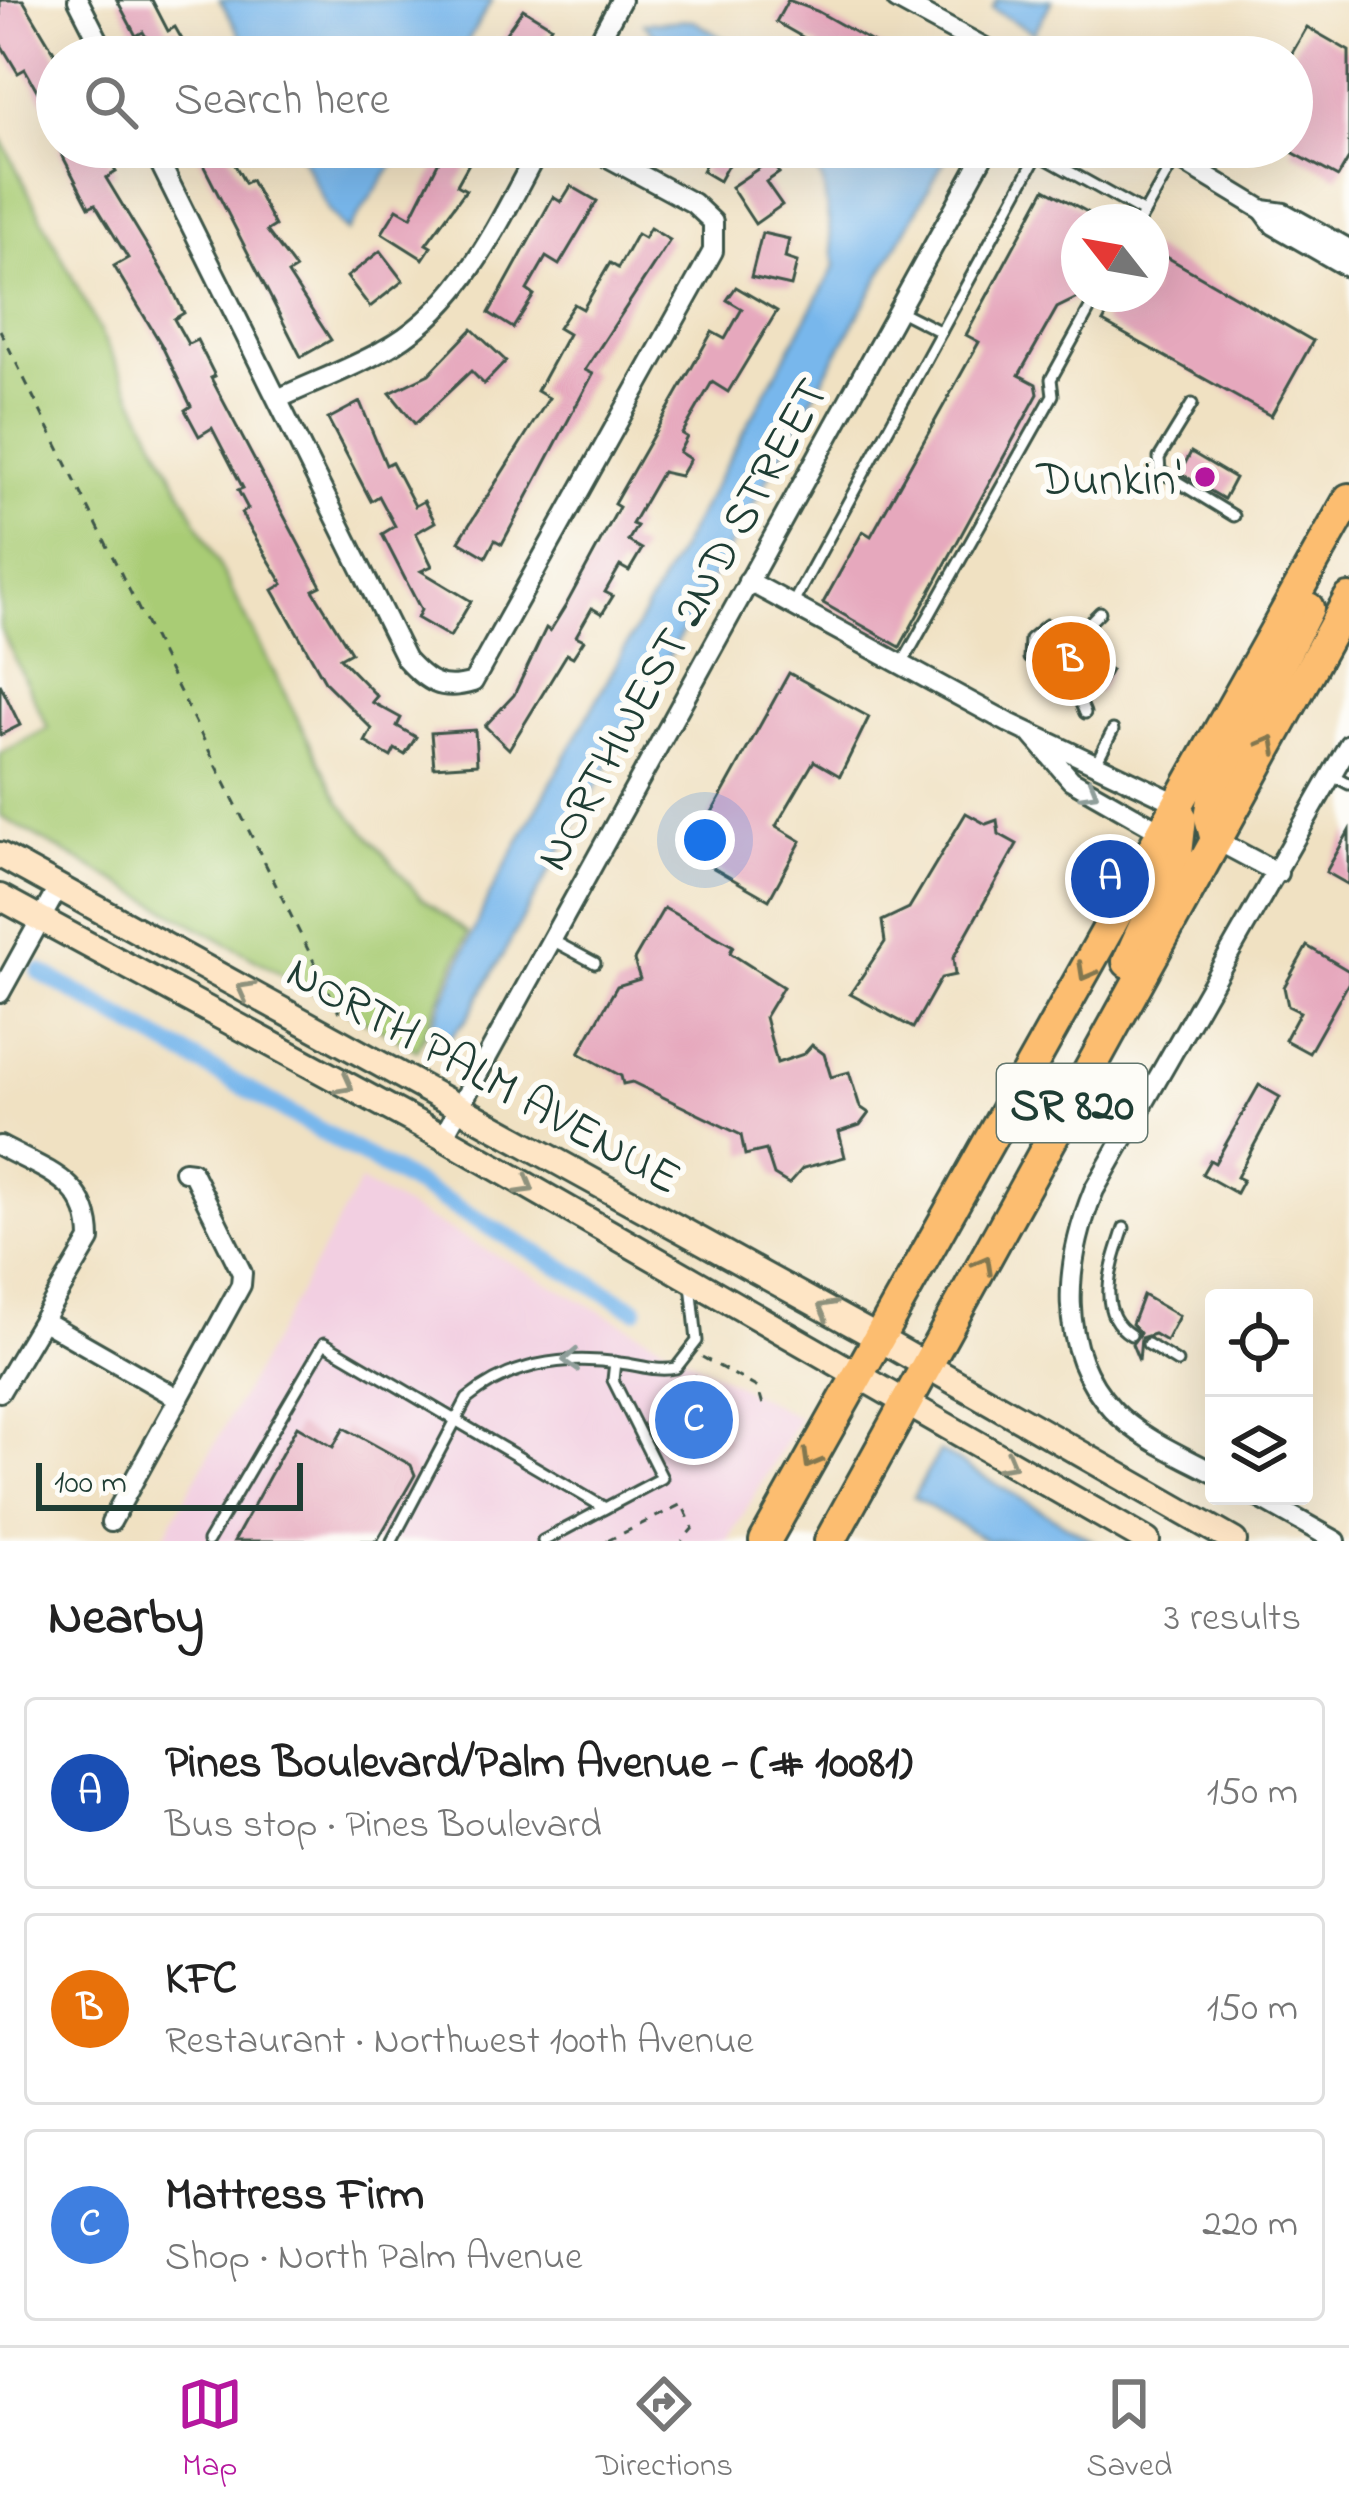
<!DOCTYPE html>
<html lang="en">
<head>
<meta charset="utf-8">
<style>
  :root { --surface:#fff; --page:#f2f2f2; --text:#222; --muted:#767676; --line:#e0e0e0; --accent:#b5179e }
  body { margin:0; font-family:"Indie Flower",sans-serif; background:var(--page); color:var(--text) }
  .controls { position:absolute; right:36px; bottom:36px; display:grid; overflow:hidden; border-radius:12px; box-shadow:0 12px 48px #0002 }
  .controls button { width:108px; height:108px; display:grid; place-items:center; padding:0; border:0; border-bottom:3px solid var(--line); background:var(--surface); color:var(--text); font:60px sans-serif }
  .compass { position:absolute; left:1061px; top:204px; width:108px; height:108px; border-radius:50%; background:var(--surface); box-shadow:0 12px 48px #0002; rotate:301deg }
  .scale { position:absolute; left:36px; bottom:30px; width:267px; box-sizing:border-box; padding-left:12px; border:6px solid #1f3d34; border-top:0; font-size:33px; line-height:42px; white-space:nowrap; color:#1f3d34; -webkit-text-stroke:9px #fdfcf7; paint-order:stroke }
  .you { position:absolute; left:705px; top:840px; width:42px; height:42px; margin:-30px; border:9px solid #fff; border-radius:50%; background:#1a73e8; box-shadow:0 0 0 18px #1a73e833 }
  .badge { display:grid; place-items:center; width:78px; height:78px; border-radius:50%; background:var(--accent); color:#fff; font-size:39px; font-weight:700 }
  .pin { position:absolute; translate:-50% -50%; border:6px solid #fff; box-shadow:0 3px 12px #0006 }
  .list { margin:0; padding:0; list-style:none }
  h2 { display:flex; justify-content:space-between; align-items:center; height:156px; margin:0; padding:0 48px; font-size:51px }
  h2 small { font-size:39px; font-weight:400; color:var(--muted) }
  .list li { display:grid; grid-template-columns:78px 1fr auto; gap:36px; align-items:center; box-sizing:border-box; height:192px; margin:0 24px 24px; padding:0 24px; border:3px solid var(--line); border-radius:12px }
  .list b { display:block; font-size:45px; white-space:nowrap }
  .list p { margin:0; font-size:39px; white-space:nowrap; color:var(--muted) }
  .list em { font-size:39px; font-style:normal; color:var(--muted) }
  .icon { flex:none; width:66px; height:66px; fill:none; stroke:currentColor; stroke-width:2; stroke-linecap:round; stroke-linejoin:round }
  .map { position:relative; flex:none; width:1349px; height:1541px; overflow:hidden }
  .search { position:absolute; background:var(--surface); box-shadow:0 12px 48px #0002; left:36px; right:36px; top:36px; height:132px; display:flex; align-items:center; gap:30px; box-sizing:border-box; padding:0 42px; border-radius:66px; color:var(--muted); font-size:45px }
  .sheet { height:804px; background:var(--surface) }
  nav { display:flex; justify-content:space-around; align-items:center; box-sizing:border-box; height:168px; border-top:3px solid var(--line); background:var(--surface); font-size:33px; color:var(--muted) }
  nav a { display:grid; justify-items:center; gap:6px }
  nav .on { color:var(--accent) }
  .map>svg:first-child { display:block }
</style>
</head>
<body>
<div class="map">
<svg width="1349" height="1541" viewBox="0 0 1349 1541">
  <rect width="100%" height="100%" fill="#fdfcf7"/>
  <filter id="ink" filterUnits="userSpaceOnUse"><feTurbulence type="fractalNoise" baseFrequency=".00833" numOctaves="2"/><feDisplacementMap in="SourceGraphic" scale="24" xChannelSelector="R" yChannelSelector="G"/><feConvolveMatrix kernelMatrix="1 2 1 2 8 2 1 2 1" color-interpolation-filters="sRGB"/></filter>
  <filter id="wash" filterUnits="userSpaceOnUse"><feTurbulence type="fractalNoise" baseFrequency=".004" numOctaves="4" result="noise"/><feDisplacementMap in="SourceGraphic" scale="48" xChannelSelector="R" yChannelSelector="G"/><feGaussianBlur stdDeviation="2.7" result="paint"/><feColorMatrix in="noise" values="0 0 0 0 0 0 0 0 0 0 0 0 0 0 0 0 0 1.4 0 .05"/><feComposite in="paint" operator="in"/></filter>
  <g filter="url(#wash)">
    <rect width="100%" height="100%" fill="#f0e1c2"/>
    <path fill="#f2cfe1" d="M 360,1182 L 799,1418 L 728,1541 L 161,1541 Z"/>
    <path fill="#a9cc75" stroke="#648454" stroke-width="3" d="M 0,136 L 340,802 L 421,898 L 468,933 L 417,1050 L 0,816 L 0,754 L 48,728 L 0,628 Z"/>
    <g fill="#78b7ec" stroke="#4c7a90" stroke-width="3">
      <path d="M 220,0 L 492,0 L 458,57 L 253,57 Z"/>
      <path d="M 997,0 L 1052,0 L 1034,33 L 992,9 Z"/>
      <path d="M 692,20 L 754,57 L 672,57 L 644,23 Z"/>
      <path d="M 297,147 L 405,147 L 347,232 L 329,211 Z"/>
      <path d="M 803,147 L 952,147 L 467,1019 L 443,1044 L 428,1035 L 489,896 L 835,266 L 823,182 Z"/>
      <path d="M 940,1451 L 1093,1541 L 988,1541 L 913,1497 Z"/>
    </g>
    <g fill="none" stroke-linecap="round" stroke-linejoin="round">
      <path stroke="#78b7ec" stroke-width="18" d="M 40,972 L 635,1309"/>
    </g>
    <g id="blocks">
      <g fill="#e6a8bd">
        <path d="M 0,0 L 23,0 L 57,57 L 57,126 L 25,69 L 18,73 L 0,43 Z"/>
        <path d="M 117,0 L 152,0 L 168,31 L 175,27 L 192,57 L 158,57 L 143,32 L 136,36 Z"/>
        <path d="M 788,0 L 817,11 L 899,57 L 814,57 L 820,47 L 776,22 Z"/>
        <path d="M 523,9 L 551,26 L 534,57 L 489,57 Z"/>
        <path d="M 1307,27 L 1349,51 L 1349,158 L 1338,177 L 1292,152 L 1292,53 Z"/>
        <path d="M 58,147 L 101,147 L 116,172 L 106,178 L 169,282 L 184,313 L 174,319 L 188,344 L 197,340 L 215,376 L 211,378 L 321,586 L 313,590 L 351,652 L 340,658 L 377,696 L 372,702 L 401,718 L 397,726 L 416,737 L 405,755 L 395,749 L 391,757 L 365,742 L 372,729 L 326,683 L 273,590 L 283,584 L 241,513 L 248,509 L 238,490 L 243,488 L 212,428 L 199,436 L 185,410 L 191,406 L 161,344 L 114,266 L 128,258 L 95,204 L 89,207 Z"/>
        <path d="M 194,147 L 225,147 L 245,183 L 251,180 L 275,226 L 267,231 L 296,269 L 288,274 L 331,340 L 301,357 Z"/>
        <path d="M 446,147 L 478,147 L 457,185 L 466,190 L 426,244 L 431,247 L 423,259 L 382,233 L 397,209 L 411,217 Z"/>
        <path d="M 677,147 L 738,147 L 719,181 L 702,171 L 706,163 Z"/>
        <path d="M 771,160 L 779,173 L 766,182 L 782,205 L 755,224 L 731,187 Z"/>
        <path d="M 571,186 L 597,201 L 559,265 L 546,257 L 527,290 L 534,295 L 513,328 L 489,313 L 553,197 L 561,202 Z"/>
        <path d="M 1045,189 L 1106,222 L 1079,222 L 1079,297 L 1057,308 L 1019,375 L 1036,384 L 1038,394 L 900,647 L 823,603 L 863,531 L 871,536 L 979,342 L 966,335 Z"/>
        <path d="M 650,228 L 670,240 L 585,370 L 593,374 L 502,544 L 495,540 L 486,557 L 459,541 L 549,398 L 537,391 L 568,334 L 558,328 L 574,304 L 583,309 L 610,263 L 618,268 L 637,234 L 644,238 Z"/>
        <path d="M 762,233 L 789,239 L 785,258 L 797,262 L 791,286 L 751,277 Z"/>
        <path d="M 1151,248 L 1313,341 L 1271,416 L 1103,322 L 1118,294 L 1151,294 Z"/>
        <path d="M 380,251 L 403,281 L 370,307 L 347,277 Z"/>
        <path d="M 736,287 L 777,311 L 728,392 L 712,382 L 682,434 L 687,437 L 679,452 L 690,459 L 680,476 L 662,472 L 632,524 L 637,526 L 628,541 L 642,549 L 629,571 L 620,566 L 605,592 L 613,596 L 602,614 L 592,608 L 576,636 L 584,640 L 573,657 L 567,654 L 509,749 L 485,726 L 514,695 L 546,628 L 550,631 L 566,605 L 619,507 L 614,504 L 712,332 L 725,339 L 742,309 L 727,300 Z"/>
        <path d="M 472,329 L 506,361 L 484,384 L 471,371 L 415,424 L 390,393 L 429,374 Z"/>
        <path d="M 360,402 L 386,465 L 392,462 L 415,506 L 424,501 L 435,522 L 416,533 L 432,566 L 421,571 L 471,601 L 450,637 L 417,618 L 421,610 L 382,534 L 395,526 L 379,496 L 371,501 L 328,419 Z"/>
        <path d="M 1191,452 L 1235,478 L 1224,499 L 1180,473 Z"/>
        <path d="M 1049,635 L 1111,670 L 1099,692 L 1039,654 Z"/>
        <path d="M 789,673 L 869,717 L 840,776 L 814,761 L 776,826 L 801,841 L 769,900 L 689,854 Z"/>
        <path d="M 0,684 L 20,725 L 0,735 Z"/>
        <path d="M 475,730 L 477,764 L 434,767 L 431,733 Z"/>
        <path d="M 966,813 L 986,824 L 997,820 L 999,834 L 1017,844 L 953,958 L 955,975 L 941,978 L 913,1028 L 850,994 L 885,942 L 882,921 L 909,908 Z"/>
        <path d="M 1349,831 L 1349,885 L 1326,872 Z"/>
        <path d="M 664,908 L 733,946 L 730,953 L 783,987 L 765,1017 L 777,1063 L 804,1054 L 812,1045 L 824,1054 L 831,1077 L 849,1072 L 860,1107 L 869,1113 L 860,1125 L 839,1132 L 845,1157 L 803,1168 L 789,1184 L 774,1175 L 766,1150 L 745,1155 L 741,1135 L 632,1082 L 623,1084 L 621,1076 L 579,1053 L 617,986 L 640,979 L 634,960 Z"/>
        <path d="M 1307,946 L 1349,971 L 1349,982 L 1309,1053 L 1285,1040 L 1300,1012 L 1288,1006 L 1284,987 Z"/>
        <path d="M 1259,1085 L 1280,1097 L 1237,1177 L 1243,1180 L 1236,1193 L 1202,1174 L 1210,1160 L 1215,1163 Z"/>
        <path d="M 1143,1295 L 1179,1316 L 1166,1341 L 1154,1334 L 1141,1338 L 1139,1361 L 1132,1344 L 1140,1333 L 1132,1324 Z"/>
        <path d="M 695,1376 L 728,1442 L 690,1458 L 660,1397 Z"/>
        <path d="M 297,1426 L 333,1447 L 344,1428 L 411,1465 L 415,1475 L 377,1541 L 234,1541 Z"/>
      </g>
    </g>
  </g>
  <g filter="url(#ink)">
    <use href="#blocks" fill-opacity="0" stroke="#3e5649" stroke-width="3"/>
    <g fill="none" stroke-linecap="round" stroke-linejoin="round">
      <g stroke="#3e5649" stroke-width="15">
        <g id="service">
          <path d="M 1139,222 L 1175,159"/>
          <path d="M 898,310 L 941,332"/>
          <path d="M 1192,404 L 1159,458 L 1160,471 L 1234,516"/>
          <path d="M 792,605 L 1038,154 L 1144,213"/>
          <path d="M 902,664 L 1053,395 L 1051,379 L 1098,294"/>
          <path d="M 1085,713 L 1074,687 L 1029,658 L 1030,639 L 1047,625 L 1080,632 L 1100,612"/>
          <path d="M 1096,763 L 1113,730"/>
          <path d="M 1332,775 L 1349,784"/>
          <path d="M 550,939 L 595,963"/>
          <path d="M 1124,1228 C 1113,1262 1093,1312 1131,1335"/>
          <path d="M 1148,1344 L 1177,1362"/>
          <path d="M 208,1541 L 324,1343 L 605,1508"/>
          <path d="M 392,1541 L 467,1399 C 511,1363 564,1355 620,1363 C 639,1365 656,1372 676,1368 L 697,1341 L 691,1284"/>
          <path d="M 543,1541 L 662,1478 L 613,1380 L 615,1362"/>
        </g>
      </g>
      <g stroke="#3e5649" stroke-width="24">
        <g id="minor">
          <path d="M 78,0 L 107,57"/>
          <path d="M 897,0 L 1002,57"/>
          <path d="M 590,57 L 621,0"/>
          <path d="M 152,147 L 406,659 C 427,682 441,692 473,682 L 713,251 L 713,222 L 693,203 L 589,147"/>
          <path d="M 1159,147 L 1263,210 L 1284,213 L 1349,249"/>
          <path d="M 1263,210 L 1274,225 L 1349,268"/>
          <path d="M 280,398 C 314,382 350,369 382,351 C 463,308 498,223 540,147"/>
          <path d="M 748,581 L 1009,723 L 1179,804"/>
          <path d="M 1033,736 L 1071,780 L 1164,833"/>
          <path d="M 1216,840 L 1278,873"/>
          <path d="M 0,993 L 58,888"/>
          <path d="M 443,1137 L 988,147"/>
          <path d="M 0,1146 C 46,1171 90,1181 90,1240 L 0,1392"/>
          <path d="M 45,1322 L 176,1397"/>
          <path d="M 1214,1473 C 1180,1455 1138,1437 1112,1409 C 1055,1347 1065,1261 1094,1190 L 1349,744"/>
          <path d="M 1256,1496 L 1336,1541"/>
          <path d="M 111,1522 L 241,1285 L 242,1273 L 192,1172 L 184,1171"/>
        </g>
      </g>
      <g stroke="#3e5649" stroke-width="30">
        <g id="secondary">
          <path d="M 0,855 L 880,1339 L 1234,1541"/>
          <path d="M 0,897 L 443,1137 L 1147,1541"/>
        </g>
      </g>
      <g stroke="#3e5649" stroke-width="36">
        <g id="trunk">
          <path d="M 1216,840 L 1210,817 L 1214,794 L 1308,608"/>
          <path d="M 1128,962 L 1177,854 L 1181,817"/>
          <path d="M 765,1541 L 1349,499"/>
          <path d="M 830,1541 L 1349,599"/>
        </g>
      </g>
      <g stroke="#3e5649" stroke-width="3" stroke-dasharray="9 9" stroke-linecap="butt">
        <path d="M 0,330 L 339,1012"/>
        <path d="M 702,1357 L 758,1388 L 763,1405"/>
        <path d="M 607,1541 L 682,1504 L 693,1528 L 682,1541"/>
      </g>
      <use href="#service" stroke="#fff" stroke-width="9"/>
      <use href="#minor" stroke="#fff" stroke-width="18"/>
      <use href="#secondary" stroke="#fee5c5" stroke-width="24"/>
      <use href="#trunk" stroke="#fcbd6f" stroke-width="30"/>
    </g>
    <defs><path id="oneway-chevron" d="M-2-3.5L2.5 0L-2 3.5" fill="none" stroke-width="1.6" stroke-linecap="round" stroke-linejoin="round" transform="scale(3)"/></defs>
    <g stroke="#82774f">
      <use href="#oneway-chevron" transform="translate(1269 744) rotate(-61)"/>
      <use href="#oneway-chevron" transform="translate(1086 972) rotate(119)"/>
      <use href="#oneway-chevron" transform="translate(984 1264) rotate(-61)"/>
      <use href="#oneway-chevron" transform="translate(811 1460) rotate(120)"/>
    </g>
    <g stroke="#8f9e9a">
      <use href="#oneway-chevron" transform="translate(1090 791) rotate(30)"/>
      <use href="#oneway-chevron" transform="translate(571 1360) rotate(177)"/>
    </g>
    <g stroke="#8e917c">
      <use href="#oneway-chevron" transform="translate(245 990) rotate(-152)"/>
      <use href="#oneway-chevron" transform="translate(345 1085) rotate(28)"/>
      <use href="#oneway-chevron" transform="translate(526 1186) rotate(30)"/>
      <use href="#oneway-chevron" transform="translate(826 1309) rotate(-151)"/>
      <use href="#oneway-chevron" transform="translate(1008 1463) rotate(29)"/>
    </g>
  </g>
  <circle fill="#b5179e" stroke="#fdfcf7" stroke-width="4.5" cx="1205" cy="477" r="12"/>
  <g text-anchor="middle" stroke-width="12" stroke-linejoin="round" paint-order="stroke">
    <rect fill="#fdfcf7" stroke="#62766e" stroke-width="3" x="997" y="1064" width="150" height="78" rx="9"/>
    <g font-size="45" font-weight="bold" fill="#1f3d34">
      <text x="1072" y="1119">SR 820</text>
    </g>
    <g font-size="48" fill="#1f3d34" stroke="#fdfcf7" text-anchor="end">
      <text x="1181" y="494">Dunkin'</text>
    </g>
    <g font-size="48" fill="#1f3d34" stroke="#fdfcf7">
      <text transform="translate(680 623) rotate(-61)" y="17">NORTHWEST 2ND STREET</text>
      <text transform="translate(485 1073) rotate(29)" y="17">NORTH PALM AVENUE</text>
    </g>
  </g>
</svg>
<div class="controls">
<button><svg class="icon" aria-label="locate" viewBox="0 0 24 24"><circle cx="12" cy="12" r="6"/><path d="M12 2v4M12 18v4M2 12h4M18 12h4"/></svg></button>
<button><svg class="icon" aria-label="layers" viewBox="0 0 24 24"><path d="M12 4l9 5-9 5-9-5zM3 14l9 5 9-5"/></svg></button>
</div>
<svg class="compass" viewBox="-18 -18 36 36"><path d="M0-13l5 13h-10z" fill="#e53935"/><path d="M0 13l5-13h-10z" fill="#767676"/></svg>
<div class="scale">100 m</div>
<div class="you"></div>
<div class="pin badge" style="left:1110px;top:879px;background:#1a4fb4">A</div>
<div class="pin badge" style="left:1071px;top:661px;background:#e8710a">B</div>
<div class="pin badge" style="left:694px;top:1420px;background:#3f7fe0">C</div>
<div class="search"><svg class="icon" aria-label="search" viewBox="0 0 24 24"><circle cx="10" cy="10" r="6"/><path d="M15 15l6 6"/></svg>Search here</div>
</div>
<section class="sheet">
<h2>Nearby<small>3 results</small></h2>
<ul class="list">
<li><span class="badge" style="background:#1a4fb4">A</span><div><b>Pines Boulevard/Palm Avenue - (# 10081)</b><p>Bus stop · Pines Boulevard</p></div><em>150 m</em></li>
<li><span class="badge" style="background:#e8710a">B</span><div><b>KFC</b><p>Restaurant · Northwest 100th Avenue</p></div><em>150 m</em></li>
<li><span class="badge" style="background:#3f7fe0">C</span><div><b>Mattress Firm</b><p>Shop · North Palm Avenue</p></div><em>220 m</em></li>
</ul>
</section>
<nav>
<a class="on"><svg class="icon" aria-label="map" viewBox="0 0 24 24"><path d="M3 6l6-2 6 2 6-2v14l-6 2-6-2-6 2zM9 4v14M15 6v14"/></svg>Map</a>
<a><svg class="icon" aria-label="directions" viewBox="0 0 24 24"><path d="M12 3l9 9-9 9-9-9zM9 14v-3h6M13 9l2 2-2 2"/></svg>Directions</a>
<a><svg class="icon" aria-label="saved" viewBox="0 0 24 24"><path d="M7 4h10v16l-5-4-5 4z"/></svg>Saved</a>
</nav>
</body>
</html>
